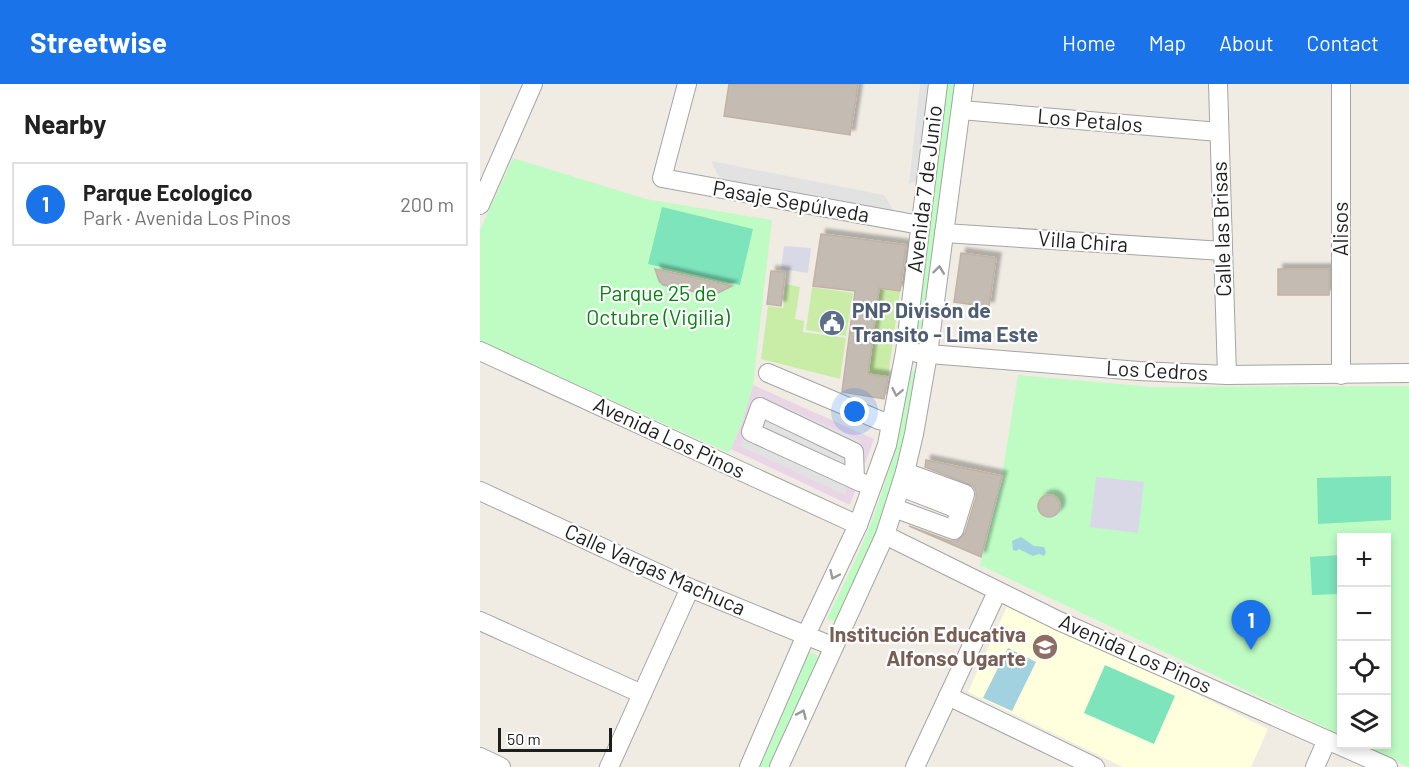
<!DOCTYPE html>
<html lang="en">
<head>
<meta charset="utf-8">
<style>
  :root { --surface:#fff; --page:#f6f6f6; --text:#222; --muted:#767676; --line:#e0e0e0; --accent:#1a73e8 }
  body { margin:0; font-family:Barlow,sans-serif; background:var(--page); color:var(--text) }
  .controls { position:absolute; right:18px; bottom:18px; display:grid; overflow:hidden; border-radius:0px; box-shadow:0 3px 9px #0003 }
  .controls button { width:54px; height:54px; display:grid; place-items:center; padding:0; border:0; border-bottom:2px solid var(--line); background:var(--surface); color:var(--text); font:30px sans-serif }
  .scale { position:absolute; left:18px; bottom:15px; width:114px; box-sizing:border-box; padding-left:6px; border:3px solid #1e1e1e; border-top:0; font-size:16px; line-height:21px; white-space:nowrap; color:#1e1e1e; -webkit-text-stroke:4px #fff; paint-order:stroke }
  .you { position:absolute; left:375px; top:328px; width:21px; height:21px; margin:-15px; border:4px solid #fff; border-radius:50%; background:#1a73e8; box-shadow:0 0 0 9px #1a73e833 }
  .badge { display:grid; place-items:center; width:39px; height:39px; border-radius:50%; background:var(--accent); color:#fff; font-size:20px; font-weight:700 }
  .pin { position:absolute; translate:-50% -50px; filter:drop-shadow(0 2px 3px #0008) }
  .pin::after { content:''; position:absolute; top:32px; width:21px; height:18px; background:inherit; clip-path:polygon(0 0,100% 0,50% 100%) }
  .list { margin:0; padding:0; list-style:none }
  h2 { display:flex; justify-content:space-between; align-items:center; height:78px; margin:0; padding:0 24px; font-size:26px }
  h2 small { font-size:20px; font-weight:400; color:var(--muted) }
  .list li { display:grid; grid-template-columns:39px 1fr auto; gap:18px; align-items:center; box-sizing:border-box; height:84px; margin:0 12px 12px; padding:0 12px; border:2px solid var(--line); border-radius:0px }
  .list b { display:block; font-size:22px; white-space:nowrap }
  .list p { margin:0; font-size:20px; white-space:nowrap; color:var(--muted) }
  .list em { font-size:20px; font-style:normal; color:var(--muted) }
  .icon { flex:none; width:33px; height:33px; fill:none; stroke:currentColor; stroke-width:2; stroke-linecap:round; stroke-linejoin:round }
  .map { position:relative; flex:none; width:929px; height:683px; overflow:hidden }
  header { display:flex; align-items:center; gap:36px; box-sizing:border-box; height:84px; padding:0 30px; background:var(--accent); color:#fff }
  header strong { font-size:28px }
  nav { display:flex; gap:33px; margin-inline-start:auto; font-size:21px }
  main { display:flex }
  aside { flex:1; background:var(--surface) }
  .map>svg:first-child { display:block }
</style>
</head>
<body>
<header>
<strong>Streetwise</strong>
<nav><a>Home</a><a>Map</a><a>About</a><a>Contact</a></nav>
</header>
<main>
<aside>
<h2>Nearby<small></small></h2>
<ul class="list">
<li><span class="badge">1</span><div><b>Parque Ecologico</b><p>Park · Avenida Los Pinos</p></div><em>200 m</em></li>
</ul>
</aside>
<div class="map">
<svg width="929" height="683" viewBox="0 0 929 683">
  <defs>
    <filter id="shadow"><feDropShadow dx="5" dy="-5" stdDeviation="1.5" flood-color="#0004"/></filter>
  </defs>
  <rect width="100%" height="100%" fill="#f0ece4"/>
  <path fill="#e9d5e6" d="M 273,301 L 394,355 L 370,421 L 251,365 L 262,338 Z"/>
  <path fill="#ffffde" d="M 529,518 L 788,645 L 771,683 L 643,683 L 488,608 Z"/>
  <g fill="#c9eda7">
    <path d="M 306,200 L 320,203 L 315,235 L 324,237 L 323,248 L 366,254 L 360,295 L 281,275 L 288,222 L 303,224 Z"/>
    <path d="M 332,203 L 373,209 L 366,252 L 326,246 Z"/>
    <path d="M 399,204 L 420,207 L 408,293 L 388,290 Z"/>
  </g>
  <g fill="#befcc4">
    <path d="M 464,0 L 477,0 L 445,251 L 434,250 Z"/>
    <path d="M 33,74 L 166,115 L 292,136 L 273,301 L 262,338 L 249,369 L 0,257 L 0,146 Z"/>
    <path d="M 429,286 L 439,288 L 426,356 L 402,438 L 357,538 L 347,535 C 363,502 380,468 393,434 C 411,386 422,337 429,286 Z"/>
    <path d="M 538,291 L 673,303 L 929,302 L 929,683 L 881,661 L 906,660 L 906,454 L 862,454 L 861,651 L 500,481 L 522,392 Z"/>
    <path d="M 330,568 L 337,571 L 338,574 L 291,683 L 276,683 L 326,569 Z"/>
  </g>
  <g fill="#7de4bc">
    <path d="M 182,123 L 273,145 L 260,201 L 168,180 Z"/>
    <path d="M 911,392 L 911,436 L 838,440 L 837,394 Z"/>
    <path d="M 861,471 L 861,510 L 832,511 L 830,473 Z"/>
    <path d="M 625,581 L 695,612 L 674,660 L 604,629 Z"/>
  </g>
  <g fill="#e2e2e2">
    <path d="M 440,0 L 453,0 L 440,95 L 429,100 Z"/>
    <path d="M 231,77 L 404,111 L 414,127 L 240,95 Z"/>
    <path d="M 278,311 L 382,357 L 365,411 L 260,362 L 270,342 Z"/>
  </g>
  <g fill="#d8d8e6">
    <path d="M 304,162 L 331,164 L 328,189 L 301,185 Z"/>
    <path d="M 616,393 L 664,398 L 658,449 L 610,443 Z"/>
  </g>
  <g fill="#a2d2e0">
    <path d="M 541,453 L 554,462 L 564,463 L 566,468 L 564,472 L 559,470 L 553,472 L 539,465 L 536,467 L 533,466 L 532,457 Z"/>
    <path d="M 528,564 L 556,578 L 532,627 L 503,614 Z"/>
  </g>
  <g fill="#c4bbb3" stroke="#c2b2a5" stroke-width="1.5" filter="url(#shadow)">
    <path d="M 249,0 L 378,0 L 370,51 L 244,32 Z"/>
    <path d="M 341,150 L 426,161 L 420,207 L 399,204 L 388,290 L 408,293 L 404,315 L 362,308 L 375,207 L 333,202 Z"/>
    <path d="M 481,169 L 516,174 L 509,223 L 474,218 Z"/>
    <path d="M 175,185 L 252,202 L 234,211 L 229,211 L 183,201 L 179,197 Z"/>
    <rect x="798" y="185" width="51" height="26"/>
    <path d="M 291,187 L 305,188 L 301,222 L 287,220 Z"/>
    <path d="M 446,376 L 522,392 L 501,473 L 429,442 L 470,457 L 477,457 L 485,449 L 496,413 L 496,407 L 493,402 L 445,383 Z"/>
    <circle cx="569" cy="422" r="11"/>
  </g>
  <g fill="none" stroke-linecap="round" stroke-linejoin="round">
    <g stroke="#a5a5a5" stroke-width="20">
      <g id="minor">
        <path d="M 207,0 L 182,94 L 440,141"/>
        <path d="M 738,0 L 747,291"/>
        <path d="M 861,0 L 861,291"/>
        <path d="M 481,26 L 739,48"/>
        <path d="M 0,121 L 53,0"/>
        <path d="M 464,149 L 743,167"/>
        <path d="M 0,267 L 378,441"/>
        <path d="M 437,269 L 659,287 L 747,291 L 929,289"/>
        <path d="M 288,289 L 399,336 L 411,339"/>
        <path d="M 375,396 L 374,368 L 280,323 L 271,348 L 380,398 L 392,402"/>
        <path d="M 421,403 L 480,426"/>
        <path d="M 0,407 L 210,504 L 352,562"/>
        <path d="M 414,424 L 474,446 L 485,410 L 425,388"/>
        <path d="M 405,451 L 579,537 L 908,683"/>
        <path d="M 0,537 L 162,610"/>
        <path d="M 468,612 L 615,683"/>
        <path d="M 0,673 L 21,683"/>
        <path d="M 129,683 L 210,504"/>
        <path d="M 269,683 L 326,551 L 378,441 L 407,361 L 425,268 L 458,0"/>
        <path d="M 299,683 L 405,451 L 425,388 L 434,350 L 448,270 L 484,0"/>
        <path d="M 435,683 L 517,508"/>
        <path d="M 835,683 L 847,656"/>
      </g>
    </g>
    <use href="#minor" stroke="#fff" stroke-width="18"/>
  </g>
  <defs><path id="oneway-chevron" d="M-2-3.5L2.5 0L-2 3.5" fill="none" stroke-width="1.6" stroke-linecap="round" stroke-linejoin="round" transform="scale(1.5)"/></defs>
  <g stroke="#9a9a9a">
    <use href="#oneway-chevron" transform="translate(459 186) rotate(-83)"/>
    <use href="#oneway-chevron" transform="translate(417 308) rotate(101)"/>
    <use href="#oneway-chevron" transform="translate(354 491) rotate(115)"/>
    <use href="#oneway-chevron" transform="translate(322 630) rotate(-66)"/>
  </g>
  <defs>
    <g id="civic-disc" transform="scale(1.35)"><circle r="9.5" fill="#5c6f8a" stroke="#fff"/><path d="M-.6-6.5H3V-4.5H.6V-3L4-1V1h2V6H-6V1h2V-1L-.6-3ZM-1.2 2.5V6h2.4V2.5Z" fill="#fff"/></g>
    <g id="school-disc" transform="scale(1.35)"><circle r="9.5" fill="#8d6e63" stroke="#fff"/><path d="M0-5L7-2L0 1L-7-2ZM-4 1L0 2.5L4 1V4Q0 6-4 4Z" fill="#fff"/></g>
  </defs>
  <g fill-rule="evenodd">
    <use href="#civic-disc" x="352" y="239"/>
    <use href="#school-disc" x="565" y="563"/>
  </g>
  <g text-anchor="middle" stroke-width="4.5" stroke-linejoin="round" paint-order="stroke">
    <g font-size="21" fill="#1e1e1e" stroke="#fff">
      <text transform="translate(610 37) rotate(5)" y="7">Los Petalos</text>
      <text transform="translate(445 105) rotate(-83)" y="7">Avenida 7 de Junio</text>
      <text transform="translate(311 118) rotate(10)" y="7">Pasaje Sepúlveda</text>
      <text transform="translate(742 145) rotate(-92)" y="7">Calle las Brisas</text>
      <text transform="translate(861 145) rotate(-90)" y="7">Alisos</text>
      <text transform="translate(603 158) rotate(4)" y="7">Villa Chira</text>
      <text transform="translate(677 287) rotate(3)" y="7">Los Cedros</text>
      <text transform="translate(189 354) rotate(25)" y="7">Avenida Los Pinos</text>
      <text transform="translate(175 486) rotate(24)" y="7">Calle Vargas Machuca</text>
      <text transform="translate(655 570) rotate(24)" y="7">Avenida Los Pinos</text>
    </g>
    <g font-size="21" fill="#058410" stroke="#fff">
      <text x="178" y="217">Parque 25 de<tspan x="178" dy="24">Octubre (Vigilia)</tspan></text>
    </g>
    <g font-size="21" font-weight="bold" fill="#4e5e75" stroke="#fff" text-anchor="start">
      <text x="372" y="234">PNP Divisón de<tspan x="372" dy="24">Transito - Lima Este</tspan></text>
    </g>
    <g font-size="21" font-weight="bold" fill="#785e54" stroke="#fff" text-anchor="end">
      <text x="546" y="558">Institución Educativa<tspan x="546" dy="24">Alfonso Ugarte</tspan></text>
    </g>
  </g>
</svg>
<div class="controls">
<button>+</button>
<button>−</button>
<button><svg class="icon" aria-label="locate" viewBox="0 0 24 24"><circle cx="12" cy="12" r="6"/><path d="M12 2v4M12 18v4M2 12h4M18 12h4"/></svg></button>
<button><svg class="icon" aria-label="layers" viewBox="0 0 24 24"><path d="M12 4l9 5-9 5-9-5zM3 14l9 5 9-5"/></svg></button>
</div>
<div class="scale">50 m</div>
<div class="you"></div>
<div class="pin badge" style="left:771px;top:566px">1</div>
</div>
</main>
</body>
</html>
